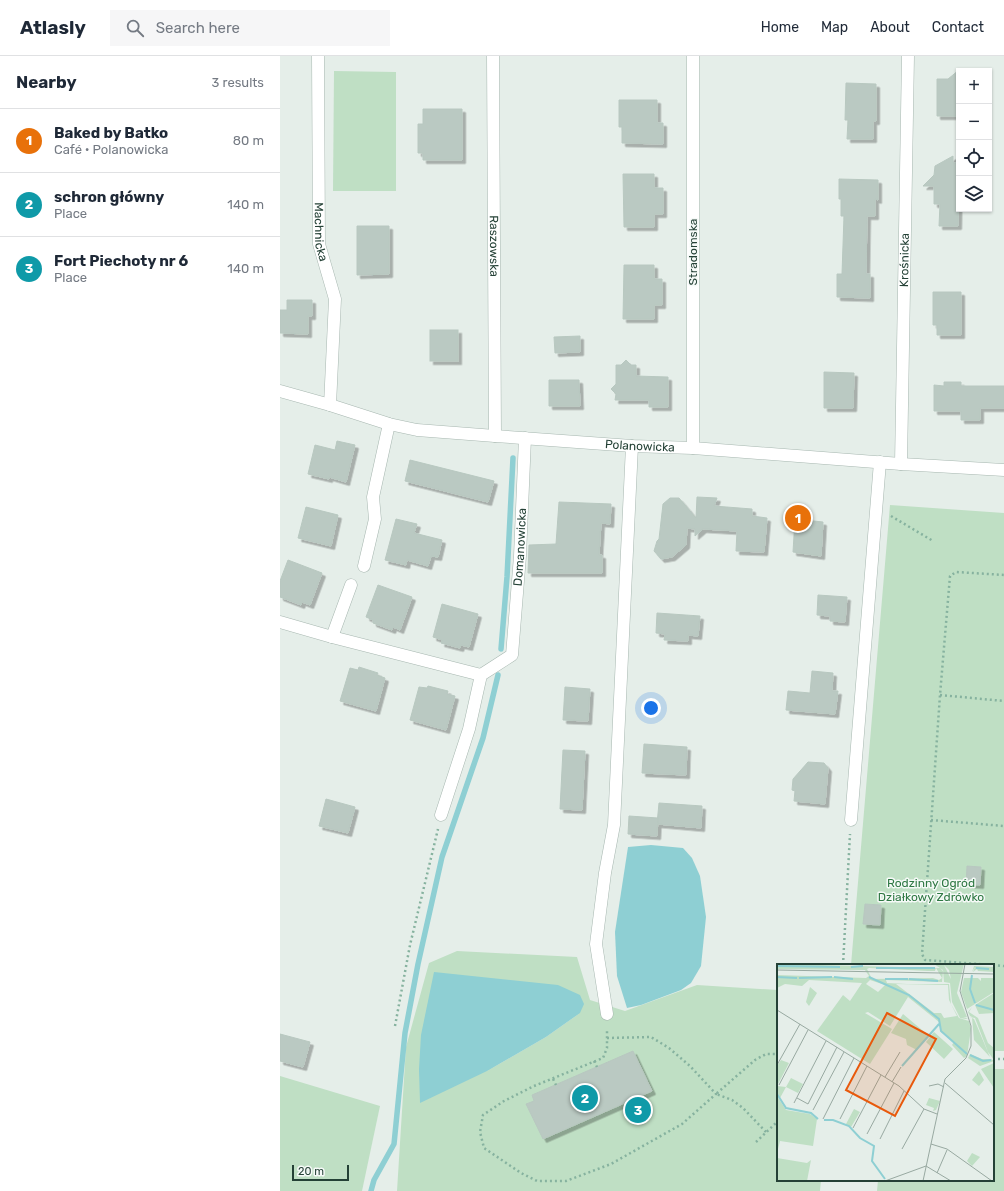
<!DOCTYPE html>
<html lang="en">
<head>
<meta charset="utf-8">
<style>
  :root { --surface:#fff; --page:#f6f6f7; --text:#1f2937; --muted:#747a83; --line:#e0e1e3; --accent:#0f766e }
  body { margin:0; font-family:Rubik,sans-serif; background:var(--page); color:var(--text) }
  .controls { position:absolute; right:12px; top:12px; display:grid; overflow:hidden; border-radius:0px; box-shadow:0 1px 3px #0004 }
  .controls button { width:36px; height:36px; display:grid; place-items:center; padding:0; border:0; border-bottom:1px solid var(--line); background:var(--surface); color:var(--text); font:20px sans-serif }
  .scale { position:absolute; left:12px; bottom:10px; width:57px; box-sizing:border-box; padding-left:4px; border:2px solid #244136; border-top:0; font-size:11px; line-height:14px; white-space:nowrap; color:#244136; -webkit-text-stroke:3px #f6faf8; paint-order:stroke }
  .you { position:absolute; left:371px; top:652px; width:14px; height:14px; margin:-10px; border:3px solid #fff; border-radius:50%; background:#1a73e8; box-shadow:0 0 0 6px #1a73e833 }
  .badge { display:grid; place-items:center; width:26px; height:26px; border-radius:50%; background:var(--accent); color:#fff; font-size:13px; font-weight:700 }
  .pin { position:absolute; translate:-50% -50%; border:2px solid #fff; box-shadow:0 1px 4px #0006 }
  .list { margin:0; padding:0; list-style:none }
  h2 { display:flex; justify-content:space-between; align-items:center; height:52px; margin:0; padding:0 16px; font-size:17px }
  h2 small { font-size:13px; font-weight:400; color:var(--muted) }
  .list li { display:grid; grid-template-columns:26px 1fr auto; gap:12px; align-items:center; box-sizing:border-box; height:64px; padding:0 16px; border-top:1px solid var(--line) }
  .list b { display:block; font-size:15px; white-space:nowrap }
  .list p { margin:0; font-size:13px; white-space:nowrap; color:var(--muted) }
  .list em { font-size:13px; font-style:normal; color:var(--muted) }
  .icon { flex:none; width:22px; height:22px; fill:none; stroke:currentColor; stroke-width:2; stroke-linecap:round; stroke-linejoin:round }
  .map { position:relative; flex:none; width:724px; height:1135px; overflow:hidden }
  header { display:flex; align-items:center; gap:24px; box-sizing:border-box; height:56px; padding:0 20px; background:var(--surface); border-bottom:1px solid var(--line) }
  header strong { font-size:19px }
  nav { display:flex; gap:22px; margin-inline-start:auto; font-size:14px }
  .search { width:280px; height:36px; background:var(--page); display:flex; align-items:center; gap:10px; box-sizing:border-box; padding:0 14px; border-radius:0px; color:var(--muted); font-size:15px }
  main { display:flex }
  aside { flex:1; background:var(--surface) }
  .map>svg:first-child { display:block }
</style>
</head>
<body>
<header>
<strong>Atlasly</strong>
<div class="search"><svg class="icon" aria-label="search" viewBox="0 0 24 24"><circle cx="10" cy="10" r="6"/><path d="M15 15l6 6"/></svg>Search here</div>
<nav><a>Home</a><a>Map</a><a>About</a><a>Contact</a></nav>
</header>
<main>
<aside>
<h2>Nearby<small>3 results</small></h2>
<ul class="list">
<li><span class="badge" style="background:#e8710a">1</span><div><b>Baked by Batko</b><p>Café · Polanowicka</p></div><em>80 m</em></li>
<li><span class="badge" style="background:#0f9aa8">2</span><div><b>schron główny</b><p>Place</p></div><em>140 m</em></li>
<li><span class="badge" style="background:#0f9aa8">3</span><div><b>Fort Piechoty nr 6</b><p>Place</p></div><em>140 m</em></li>
</ul>
</aside>
<div class="map">
<svg width="724" height="1135" viewBox="0 0 724 1135">
  <defs>
    <filter id="shadow"><feDropShadow dx="3.5" dy="3.5" stdDeviation="0" flood-color="#0004"/></filter>
  </defs>
  <rect width="100%" height="100%" fill="#e5eee9"/>
  <g fill="#bfdfc4" fill-rule="evenodd">
    <path d="M 54,15 L 116,16 L 116,135 L 53,135 Z"/>
    <path d="M 610,449 L 724,457 L 724,995 L 713,995 L 713,909 L 571,909 Z"/>
    <path d="M 177,895 L 297,901 L 310,944 L 345,955 L 417,929 L 498,934 L 498,1124 L 541,1124 L 540,1135 L 117,1135 L 126,991 L 149,907 ZM 300,957 L 266,981 L 207,1015 Z"/>
    <path d="M 713,1013 L 724,1013 L 724,1135 L 597,1135 L 598,1124 L 713,1124 Z"/>
    <path d="M 0,1020 L 100,1050 L 82,1135 L 0,1135 Z"/>
  </g>
  <g fill="#8ecfd3">
    <path d="M 371,789 L 403,792 L 412,802 L 420,820 L 426,861 L 421,910 L 411,927 L 401,934 L 361,949 L 347,952 L 337,920 L 335,876 L 348,791 Z"/>
    <path d="M 154,916 L 278,929 L 300,939 L 304,948 L 300,957 L 266,981 L 207,1015 L 140,1047 L 139,1013 L 141,979 Z"/>
  </g>
  <g fill="none" stroke-linecap="round" stroke-linejoin="round">
    <g stroke="#8ecfd3" stroke-width="5.5">
      <path d="M 221,593 L 227,521 L 233,402"/>
      <path d="M 91,1135 L 94,1124 L 114,1088 L 125,977 L 138,908 L 162,801 L 203,682 L 218,619"/>
    </g>
  </g>
  <g fill="#bac9c2" stroke="#b8c8c0" filter="url(#shadow)">
    <path d="M 679,14 L 679,60 L 657,60 L 657,23 L 668,23 Z"/>
    <path d="M 566,27 L 596,28 L 596,65 L 593,65 L 593,83 L 567,83 L 568,64 L 565,64 Z"/>
    <path d="M 339,44 L 377,44 L 377,67 L 383,67 L 383,88 L 342,87 L 342,71 L 339,71 Z"/>
    <path d="M 143,53 L 182,53 L 182,104 L 143,104 L 143,97 L 138,97 L 138,68 L 143,68 Z"/>
    <path d="M 673,100 L 673,107 L 679,107 L 678,170 L 659,170 L 660,148 L 654,148 L 654,130 L 643,130 L 654,119 L 655,110 Z"/>
    <path d="M 343,118 L 374,118 L 374,132 L 383,132 L 383,158 L 374,158 L 374,171 L 344,171 Z"/>
    <path d="M 559,123 L 598,124 L 598,144 L 595,143 L 595,160 L 587,160 L 586,218 L 590,218 L 590,242 L 557,241 L 557,218 L 562,218 L 564,160 L 561,160 L 561,143 L 559,143 Z"/>
    <path d="M 77,170 L 109,170 L 109,218 L 77,219 Z"/>
    <path d="M 344,209 L 374,209 L 374,223 L 382,223 L 382,249 L 374,249 L 374,263 L 343,263 Z"/>
    <path d="M 653,236 L 681,236 L 681,279 L 657,279 L 657,269 L 653,269 Z"/>
    <path d="M 7,244 L 32,244 L 32,260 L 28,260 L 28,278 L 0,277 L 0,254 L 7,254 Z"/>
    <rect x="150" y="274" width="28" height="31"/>
    <path d="M 300,280 L 300,296 L 275,297 L 274,281 Z"/>
    <path d="M 346,304 L 351,309 L 356,309 L 356,320 L 388,321 L 388,351 L 369,351 L 369,344 L 335,344 L 336,338 L 331,333 L 336,328 L 336,309 L 341,309 Z"/>
    <path d="M 544,316 L 574,317 L 573,352 L 544,352 Z"/>
    <path d="M 269,324 L 299,324 L 300,350 L 269,350 Z"/>
    <path d="M 664,326 L 681,326 L 681,330 L 724,330 L 724,352 L 700,352 L 700,364 L 681,364 L 681,355 L 654,355 L 654,329 L 664,330 Z"/>
    <path d="M 57,385 L 75,389 L 66,426 L 49,421 L 49,423 L 28,418 L 35,389 L 55,394 Z"/>
    <path d="M 130,404 L 214,425 L 208,446 L 125,425 Z"/>
    <path d="M 417,441 L 437,442 L 434,450 L 472,453 L 472,460 L 487,462 L 484,496 L 456,495 L 457,475 L 423,473 L 415,480 L 415,473 L 407,472 L 406,489 L 392,501 L 381,503 L 374,495 L 377,485 L 379,483 L 383,448 L 390,442 L 399,442 L 416,462 Z"/>
    <path d="M 279,446 L 331,448 L 330,468 L 321,467 L 319,499 L 322,499 L 322,517 L 248,517 L 249,489 L 276,488 Z"/>
    <path d="M 26,451 L 58,459 L 51,490 L 18,482 Z"/>
    <path d="M 116,463 L 137,468 L 134,477 L 162,484 L 158,501 L 151,500 L 148,510 L 127,504 L 126,509 L 105,504 Z"/>
    <path d="M 515,463 L 543,466 L 541,500 L 513,496 Z"/>
    <path d="M 8,504 L 42,517 L 30,549 L 22,546 L 21,549 L 0,541 L 0,525 Z"/>
    <path d="M 98,529 L 132,541 L 120,574 L 113,571 L 112,574 L 93,567 L 93,564 L 86,561 Z"/>
    <path d="M 538,539 L 567,541 L 565,566 L 550,565 L 550,560 L 537,559 Z"/>
    <path d="M 162,548 L 198,558 L 189,591 L 181,589 L 180,592 L 161,587 L 162,584 L 153,581 Z"/>
    <path d="M 377,557 L 420,560 L 418,580 L 408,579 L 408,585 L 384,584 L 385,578 L 376,577 Z"/>
    <path d="M 79,611 L 98,617 L 97,619 L 105,622 L 96,655 L 60,645 L 70,612 L 78,614 Z"/>
    <path d="M 532,615 L 553,617 L 552,635 L 558,635 L 555,658 L 506,654 L 508,635 L 530,637 Z"/>
    <path d="M 148,630 L 168,635 L 167,638 L 175,640 L 166,674 L 130,664 L 139,631 L 147,632 Z"/>
    <path d="M 285,631 L 310,633 L 308,665 L 283,664 Z"/>
    <path d="M 364,688 L 407,691 L 406,719 L 362,717 Z"/>
    <path d="M 283,694 L 305,695 L 302,754 L 280,753 Z"/>
    <path d="M 528,706 L 544,707 L 548,712 L 545,748 L 514,745 L 515,735 L 512,734 L 513,723 Z"/>
    <path d="M 46,743 L 75,751 L 68,777 L 39,770 Z"/>
    <path d="M 379,747 L 422,750 L 421,772 L 377,768 Z"/>
    <path d="M 349,760 L 378,762 L 377,780 L 348,778 Z"/>
    <path d="M 687,810 L 701,811 L 700,829 L 686,828 Z"/>
    <path d="M 585,848 L 601,849 L 600,869 L 583,868 Z"/>
    <path d="M 0,978 L 30,986 L 23,1011 L 0,1005 Z"/>
    <path d="M 353,995 L 372,1035 L 263,1083 L 246,1048 L 254,1045 L 252,1039 Z"/>
  </g>
  <g fill="none" stroke-linecap="round" stroke-linejoin="round">
    <g stroke="#a7b7b0" stroke-width="13">
      <g id="minor">
        <path id="s1" d="M 38,0 L 39,188 L 55,243 L 50,349"/>
        <path id="s2" d="M 213,0 L 215,380"/>
        <path d="M 413,0 L 413,392"/>
        <path id="s3" d="M 0,335 L 50,349 L 109,368 L 137,374 L 215,380 L 352,390 L 413,392 L 621,408 L 724,414"/>
        <path id="s4" d="M 621,408 L 628,0"/>
        <path d="M 84,510 L 95,463 L 93,441 L 109,368"/>
        <path d="M 0,566 L 52,581 L 201,619"/>
        <path d="M 52,581 L 71,529"/>
        <path id="s5" d="M 161,759 L 189,673 L 201,619 L 232,599 L 240,500 L 245,382"/>
        <path d="M 571,764 L 600,406"/>
        <path d="M 327,958 L 316,888 L 325,817 L 334,769 L 352,390"/>
      </g>
    </g>
    <g stroke="#86b29f" stroke-width="2.5" stroke-dasharray="2 3" stroke-linecap="butt">
      <path d="M 611,460 L 653,485"/>
      <path d="M 660,639 L 724,645"/>
      <path d="M 651,764 L 724,770"/>
      <path d="M 563,909 L 570,778"/>
      <path d="M 711,909 L 645,904 L 642,898 L 660,639 L 670,520 L 676,516 L 724,519"/>
      <path d="M 713,909 L 724,910"/>
      <path d="M 115,970 L 130,889 L 158,773"/>
      <path d="M 327,982 L 371,981 L 389,992 L 410,1010 L 436,1038 L 402,1068 L 331,1108 L 286,1125 L 257,1125 L 241,1117 L 204,1092 L 200,1076 L 203,1059 L 224,1045 L 254,1030 L 323,1002 L 327,992 L 327,974"/>
      <path d="M 713,1003 L 724,1003"/>
      <path d="M 314,1005 L 317,1011"/>
      <path d="M 273,1023 L 276,1029"/>
      <path d="M 486,1076 L 463,1052 L 452,1044 L 436,1038 L 475,1004 L 486,998 L 498,998"/>
      <path d="M 476,1086 L 498,1065"/>
    </g>
    <use href="#minor" stroke="#fff" stroke-width="12"/>
  </g>
  <g text-anchor="middle" stroke-width="3" stroke-linejoin="round" paint-order="stroke">
    <g font-size="12" fill="#244136" stroke="#f6faf8">
      <text dy="4" stroke="none"><textPath href="#s1" startOffset="176">Machnicka</textPath></text>
      <text dy="4" stroke="none"><textPath href="#s2" startOffset="190">Raszowska</textPath></text>
      <text transform="translate(413 196) rotate(-90)" y="4">Stradomska</text>
      <text dy="4" stroke="none"><textPath href="#s4" startOffset="204">Krośnicka</textPath></text>
      <text dy="4" stroke="none"><textPath href="#s3" startOffset="366">Polanowicka</textPath></text>
      <text dy="4" stroke="none"><textPath href="#s5" startOffset="291">Domanowicka</textPath></text>
    </g>
    <g font-size="12" fill="#2e7843" stroke="#f6faf8">
      <text x="651" y="831">Rodzinny Ogród<tspan x="651" dy="14">Działkowy Zdrówko</tspan></text>
    </g>
  </g>
  <g transform="translate(497 908)">
    <rect width="217" height="217" fill="#e5eee9"/>
    <path d="M 0,0 L 163,4 L 166,7 L 165,18 L 109,16 L 110,19 L 130,20 L 172,20 L 174,40 L 182,54 L 192,57 L 194,65 L 190,92 L 187,94 L 175,81 L 177,78 L 164,68 L 162,58 L 131,33 L 113,62 L 91,48 L 88,49 L 115,65 L 93,100 L 40,67 L 66,31 L 73,37 L 85,19 L 32,16 L 25,22 L 8,20 L 0,24 L 0,11 L 89,14 L 92,12 L 88,6 L 0,5 ZM 92,4 L 151,7 L 158,7 L 159,4 L 165,14 L 162,16 L 156,14 L 95,15 L 90,5 ZM 93,16 L 108,21 L 101,28 L 89,20 ZM 119,20 L 171,21 L 172,36 L 180,52 L 167,54 L 164,49 L 157,49 ZM 157,0 L 167,1 L 174,15 L 172,6 L 166,0 L 187,0 L 180,29 L 190,53 L 186,54 L 191,54 L 189,55 L 183,54 L 175,38 L 173,19 L 167,18 L 166,6 ZM 197,2 L 217,3 L 217,8 L 201,7 L 200,5 L 196,8 L 198,3 L 195,8 ZM 187,14 L 201,14 L 204,17 L 204,14 L 217,14 L 217,28 L 190,45 L 184,28 ZM 33,23 L 40,29 L 32,42 L 29,38 ZM 217,29 L 217,49 L 202,50 L 198,41 ZM 195,43 L 192,48 L 201,54 L 211,79 L 217,84 L 217,96 L 211,88 L 198,54 L 193,53 L 195,52 L 193,52 L 191,48 ZM 126,50 L 151,71 L 140,86 L 130,81 L 129,75 L 114,69 ZM 195,54 L 197,55 L 213,93 L 197,76 ZM 157,68 L 176,85 L 167,95 L 149,78 ZM 193,90 L 205,95 L 214,95 L 217,97 L 203,102 L 191,94 ZM 4,96 L 12,99 L 0,122 L 9,123 L 3,134 L 0,128 L 0,102 ZM 217,99 L 217,124 L 204,105 ZM 202,107 L 207,116 L 202,122 L 195,116 ZM 14,114 L 26,120 L 21,129 L 9,123 ZM 0,132 L 9,146 L 33,150 L 40,155 L 36,182 L 3,177 L 0,189 ZM 152,134 L 163,137 L 159,146 L 156,147 L 157,144 L 149,141 ZM 77,145 L 83,148 L 74,163 L 69,160 ZM 195,189 L 203,193 L 195,202 L 190,197 ZM 0,194 L 30,199 L 34,196 L 30,217 L 0,217 Z" fill="#bfdfc4" fill-rule="evenodd"/>
    <path fill="none" stroke="#8ecfd3" stroke-width="2" d="M 0,2 L 63,3M 74,3 L 86,2M 99,4 L 158,4M 199,4 L 212,5M 195,11 L 193,25 L 198,39M 0,13 L 20,14M 57,13 L 76,15M 92,13 L 132,31 L 162,55 L 164,67 L 190,90M 22,14 L 55,13M 108,15 L 131,15M 132,15 L 161,17M 199,41 L 217,46M 193,91 L 206,97 L 214,96M 125,102 L 162,60M 0,130 L 9,144 L 34,149 L 41,155M 47,156 L 56,156 L 72,162 L 83,174 L 97,182 L 95,197 L 108,215"/>
    <path fill="none" stroke="#98a9a1" stroke-width="1" d="M 0,6 L 217,10M 0,46 L 122,122 L 147,145 L 160,150M 0,101 L 23,60M 108,113 L 123,88M 115,118 L 124,103M 168,119 L 217,161M 2,121 L 31,66M 152,122 L 161,120 L 167,123M 20,134 L 31,140 L 60,83M 17,139 L 49,77M 36,146 L 67,88M 46,155 L 77,94M 63,155 L 90,102M 76,164 L 104,111M 90,170 L 117,119M 103,175 L 127,127M 154,180 L 170,185 L 215,217M 125,185 L 147,145M 149,202 L 174,217M 160,209 L 170,186M 108,217 L 149,202M 146,217 L 168,115 L 189,94 L 194,82 L 194,62 L 183,27 L 188,0"/>
    <path fill="#e8590c" fill-opacity="0.15" stroke="#e8590c" stroke-width="2" d="M 110,49 L 159,75 L 118,152 L 69,126 Z"/>
    <rect width="217" height="217" fill="none" stroke="#244136" stroke-width="2"/>
  </g>
</svg>
<div class="controls">
<button>+</button>
<button>−</button>
<button><svg class="icon" aria-label="locate" viewBox="0 0 24 24"><circle cx="12" cy="12" r="6"/><path d="M12 2v4M12 18v4M2 12h4M18 12h4"/></svg></button>
<button><svg class="icon" aria-label="layers" viewBox="0 0 24 24"><path d="M12 4l9 5-9 5-9-5zM3 14l9 5 9-5"/></svg></button>
</div>
<div class="scale">20 m</div>
<div class="you"></div>
<div class="pin badge" style="left:518px;top:462px;background:#e8710a">1</div>
<div class="pin badge" style="left:305px;top:1042px;background:#0f9aa8">2</div>
<div class="pin badge" style="left:358px;top:1054px;background:#0f9aa8">3</div>
</div>
</main>
</body>
</html>
